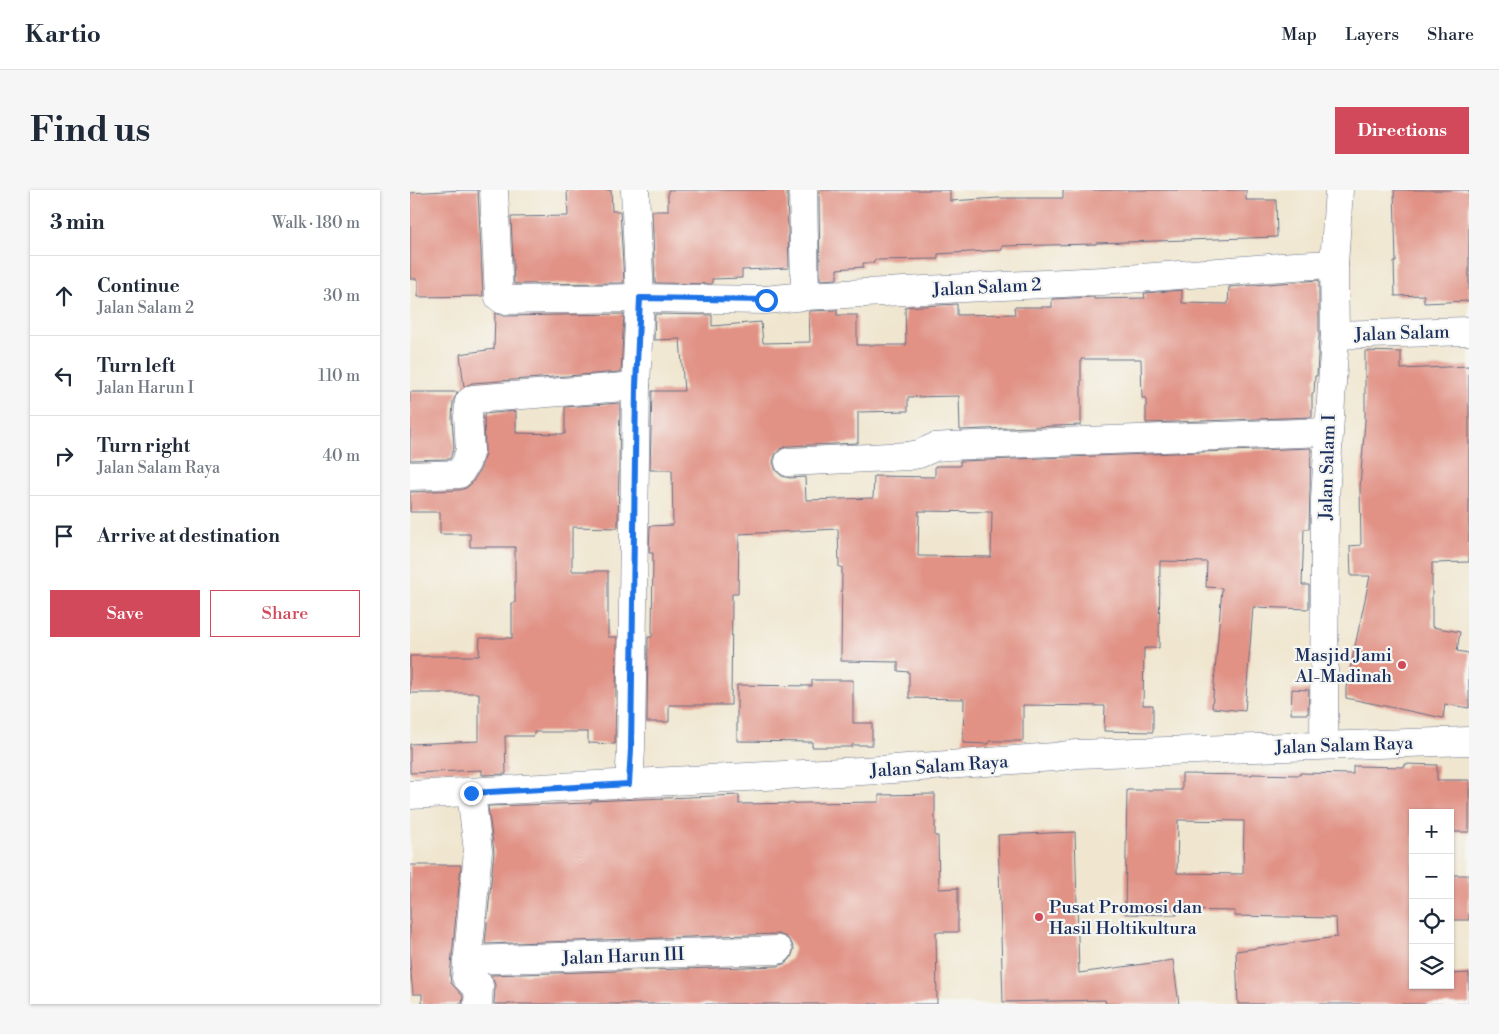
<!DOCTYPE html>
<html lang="en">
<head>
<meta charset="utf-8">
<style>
  :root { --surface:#fff; --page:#f6f6f7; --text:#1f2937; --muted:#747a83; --line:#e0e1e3; --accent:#d1495b }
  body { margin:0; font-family:"Libre Bodoni",serif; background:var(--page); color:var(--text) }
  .controls { position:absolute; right:15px; bottom:15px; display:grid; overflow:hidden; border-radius:0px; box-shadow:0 1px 4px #0004 }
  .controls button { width:45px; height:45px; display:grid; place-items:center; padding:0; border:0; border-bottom:1px solid var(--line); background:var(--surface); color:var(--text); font:25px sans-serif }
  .stop { position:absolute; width:15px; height:15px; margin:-11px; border:4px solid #1a73e8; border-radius:50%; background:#fff }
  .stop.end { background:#1a73e8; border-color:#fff; box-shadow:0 1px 5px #0008 }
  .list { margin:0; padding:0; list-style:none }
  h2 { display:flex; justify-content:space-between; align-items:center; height:65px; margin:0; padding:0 20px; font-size:21px }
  h2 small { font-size:16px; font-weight:400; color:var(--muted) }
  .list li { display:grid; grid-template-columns:32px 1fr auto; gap:15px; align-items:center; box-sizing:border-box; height:80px; padding:0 20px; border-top:1px solid var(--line) }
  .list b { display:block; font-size:19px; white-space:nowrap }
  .list p { margin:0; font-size:16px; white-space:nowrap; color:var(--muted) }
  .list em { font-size:16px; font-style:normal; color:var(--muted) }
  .actions { display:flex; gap:10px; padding:15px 20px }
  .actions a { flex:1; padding:11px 0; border:1px solid var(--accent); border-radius:0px; text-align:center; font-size:18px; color:var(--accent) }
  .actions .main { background:var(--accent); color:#fff }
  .icon { flex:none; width:28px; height:28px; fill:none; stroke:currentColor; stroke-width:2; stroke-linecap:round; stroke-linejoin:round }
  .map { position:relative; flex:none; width:1059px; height:814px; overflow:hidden; border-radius:0px }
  header { display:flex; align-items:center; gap:30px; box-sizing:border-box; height:70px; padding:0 25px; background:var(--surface); border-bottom:1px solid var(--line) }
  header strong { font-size:24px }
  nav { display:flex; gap:28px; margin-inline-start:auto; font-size:18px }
  .intro { display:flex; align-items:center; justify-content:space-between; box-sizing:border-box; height:120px; padding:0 30px }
  h1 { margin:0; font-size:35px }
  .button { padding:12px 22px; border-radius:0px; background:var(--accent); color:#fff; font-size:18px; font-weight:700 }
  main { display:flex; gap:30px; padding:0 30px }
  aside { flex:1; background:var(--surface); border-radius:0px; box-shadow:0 1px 4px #0004 }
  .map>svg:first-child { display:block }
</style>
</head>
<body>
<header>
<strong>Kartio</strong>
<nav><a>Map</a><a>Layers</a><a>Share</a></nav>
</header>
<div class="intro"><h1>Find us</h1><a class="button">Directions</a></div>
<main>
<aside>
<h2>3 min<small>Walk · 180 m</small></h2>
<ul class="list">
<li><svg class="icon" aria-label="ahead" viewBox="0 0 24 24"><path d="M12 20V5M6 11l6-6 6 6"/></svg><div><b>Continue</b><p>Jalan Salam 2</p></div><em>30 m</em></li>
<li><svg class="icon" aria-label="left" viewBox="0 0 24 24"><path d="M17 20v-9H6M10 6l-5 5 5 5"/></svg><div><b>Turn left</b><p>Jalan Harun I</p></div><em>110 m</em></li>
<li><svg class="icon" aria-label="right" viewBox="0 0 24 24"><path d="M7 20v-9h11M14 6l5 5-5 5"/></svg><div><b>Turn right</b><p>Jalan Salam Raya</p></div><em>40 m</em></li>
<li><svg class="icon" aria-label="arrive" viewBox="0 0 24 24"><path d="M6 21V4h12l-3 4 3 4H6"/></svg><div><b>Arrive at destination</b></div></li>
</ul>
<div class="actions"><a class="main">Save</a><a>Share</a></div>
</aside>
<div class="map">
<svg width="1059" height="814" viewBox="0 0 1059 814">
  <rect width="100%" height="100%" fill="#f6f6f2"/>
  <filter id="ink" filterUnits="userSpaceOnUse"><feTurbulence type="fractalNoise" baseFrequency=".02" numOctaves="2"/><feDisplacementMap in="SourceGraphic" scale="10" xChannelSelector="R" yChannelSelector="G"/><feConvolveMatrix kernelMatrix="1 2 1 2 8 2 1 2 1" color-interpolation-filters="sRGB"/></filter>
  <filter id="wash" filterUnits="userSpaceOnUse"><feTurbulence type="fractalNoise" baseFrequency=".0096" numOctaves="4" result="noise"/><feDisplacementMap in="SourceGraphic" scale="20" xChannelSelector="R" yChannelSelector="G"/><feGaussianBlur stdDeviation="1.12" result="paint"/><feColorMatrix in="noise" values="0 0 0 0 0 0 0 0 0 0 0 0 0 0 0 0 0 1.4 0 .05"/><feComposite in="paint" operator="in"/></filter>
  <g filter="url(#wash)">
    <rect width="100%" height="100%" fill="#f0e6cf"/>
    <g id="blocks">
      <g fill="#e19285" fill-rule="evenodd">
        <path d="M 52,0 L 68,0 L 73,106 L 8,107 L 8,89 L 0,89 L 0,3 Z"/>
        <path d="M 157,0 L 201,0 L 202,21 L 210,21 L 214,93 L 104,94 L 101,27 L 158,26 Z"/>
        <path d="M 258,0 L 377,0 L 379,78 L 332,80 L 332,88 L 302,89 L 302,94 L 245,93 L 242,21 L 258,21 Z"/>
        <path d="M 409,0 L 540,0 L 540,11 L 589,8 L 653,8 L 653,0 L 836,0 L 836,10 L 866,10 L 867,47 L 686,53 L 686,54 L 592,56 L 592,60 L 528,64 L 528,69 L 464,70 L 464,73 L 453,73 L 453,77 L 427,79 L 427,89 L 410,90 Z"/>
        <path d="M 984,0 L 1059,0 L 1059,111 L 1014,113 L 1014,105 L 985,106 L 984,72 L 986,72 Z"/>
        <path d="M 909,90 L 909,145 L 907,186 L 905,186 L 904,203 L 902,203 L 902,227 L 736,233 L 736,208 L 732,208 L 731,169 L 671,169 L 671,235 L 550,240 L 549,206 L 498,207 L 498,221 L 448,222 L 448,253 L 378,256 L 370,259 L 365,265 L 363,272 L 366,281 L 372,286 L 380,288 L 395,287 L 396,310 L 463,308 L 464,286 L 525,287 L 525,276 L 550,276 L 550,271 L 901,258 L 899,339 L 894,339 L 892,395 L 899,395 L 899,419 L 843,417 L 835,521 L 802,518 L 812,398 L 796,397 L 797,372 L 750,371 L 749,458 L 734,458 L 733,515 L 743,515 L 743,542 L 694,541 L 695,516 L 613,515 L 613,551 L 579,551 L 579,554 L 553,553 L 554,509 L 499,508 L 499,482 L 488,481 L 488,472 L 431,471 L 432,377 L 429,377 L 428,339 L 329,344 L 328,404 L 322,404 L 321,515 L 259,515 L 259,532 L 237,532 L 238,447 L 242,447 L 243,363 L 239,363 L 240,336 L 263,335 L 262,280 L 240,280 L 242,201 L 274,201 L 270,149 L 244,150 L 245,124 L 302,125 L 302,136 L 351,132 L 353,153 L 400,152 L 399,121 L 427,120 L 427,125 L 447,125 L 447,155 L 496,155 L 495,117 L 547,114 L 547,125 L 605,124 L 604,117 L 642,117 L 642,109 L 684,107 L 684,109 L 735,108 L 734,103 L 772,100 L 772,113 L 818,114 L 819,97 ZM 509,321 L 582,322 L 581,367 L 508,366 Z"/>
        <path d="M 85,123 L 93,126 L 214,124 L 211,182 L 62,193 L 54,197 L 50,164 L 84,159 Z"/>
        <path d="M 955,161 L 991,162 L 991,179 L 1059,176 L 1059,372 L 1022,373 L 1022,437 L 1050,442 L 1047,461 L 1059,463 L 1059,518 L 1035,514 L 1033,528 L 936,508 L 936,498 L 960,386 L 941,386 L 940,356 L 951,355 L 950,297 L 955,231 Z"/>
        <path d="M 0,202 L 48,202 L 43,211 L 42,228 L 44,258 L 40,269 L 0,270 Z"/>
        <path d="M 210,213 L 208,338 L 162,337 L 162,381 L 198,381 L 198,447 L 207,447 L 205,554 L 178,553 L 178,542 L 124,542 L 124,546 L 95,546 L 96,584 L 74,585 L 72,585 L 72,580 L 0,583 L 0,554 L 69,551 L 69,503 L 0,503 L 0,466 L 69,466 L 70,448 L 102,448 L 102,413 L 105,413 L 105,357 L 60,357 L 60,344 L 30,344 L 30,322 L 0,322 L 0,302 L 50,300 L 56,298 L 62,293 L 71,278 L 75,264 L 74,224 L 106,221 L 106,243 L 155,244 L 155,217 Z"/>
        <path d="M 402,490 L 443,490 L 443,533 L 462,533 L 462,555 L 442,555 L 442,557 L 402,557 L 402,552 L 327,551 L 327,495 L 402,496 Z"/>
        <path d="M 882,499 L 899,500 L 898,524 L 881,524 Z"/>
        <path d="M 995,574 L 1027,575 L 1027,590 L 1059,590 L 1059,642 L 1040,642 L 1040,623 L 1003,623 L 1003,795 L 1040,795 L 1040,784 L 1059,783 L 1059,814 L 828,814 L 826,761 L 927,747 L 926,728 L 825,726 L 825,721 L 767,720 L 767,725 L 715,724 L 717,600 L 772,600 L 772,584 L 842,585 L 842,584 L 890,585 L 890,583 L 943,584 L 943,576 L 995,577 ZM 768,630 L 834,631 L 833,684 L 767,683 Z"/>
        <path d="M 525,604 L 525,646 L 528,646 L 529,699 L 548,698 L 548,742 L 526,742 L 527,814 L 84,814 L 85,795 L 83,789 L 80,785 L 368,776 L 376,773 L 381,768 L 384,759 L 381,752 L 376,747 L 368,744 L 75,754 L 84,662 L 78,616 L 181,613 L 181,611 L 329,605 L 329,614 L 469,612 L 469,605 Z"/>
        <path d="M 665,642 L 669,783 L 763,770 L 769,814 L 696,814 L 695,810 L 593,812 L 588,645 Z"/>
        <path d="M 0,675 L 51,675 L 40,786 L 41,793 L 53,806 L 52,814 L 12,814 L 12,804 L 3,804 L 0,773 Z"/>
        <rect x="1040" y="685" width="19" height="45"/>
      </g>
    </g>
  </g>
  <g filter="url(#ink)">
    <use href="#blocks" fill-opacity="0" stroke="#666f86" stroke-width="1"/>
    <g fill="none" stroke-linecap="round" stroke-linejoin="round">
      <g stroke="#666f86" stroke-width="29">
        <g id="street">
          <path d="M 84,0 L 89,107 L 93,110 L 230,108 L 355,110 L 395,106 L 692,91 L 884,76 L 924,74"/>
          <path d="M 393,0 L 395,106"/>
          <path d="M 925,145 L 1059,141"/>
          <path d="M 379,272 L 498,266 L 509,264 L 525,257 L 539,256 L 918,242"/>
          <path d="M 0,286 L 49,284 L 56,273 L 60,260 L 58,227 L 59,212 L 63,209 L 226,196"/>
          <path d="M 914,555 L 915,309 L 925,145 L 924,74 L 929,0"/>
          <path d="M 219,594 L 221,559 L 226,196 L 230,108 L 225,0"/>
          <path d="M 61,603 L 68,661 L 56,787 L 63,794 L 69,795 L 68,814"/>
          <path d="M 0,605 L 470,580 L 644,567 L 667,564 L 1059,551"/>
          <path d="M 57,770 L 368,760"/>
        </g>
      </g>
      <use href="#street" stroke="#fff" stroke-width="28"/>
    </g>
  </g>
  <g fill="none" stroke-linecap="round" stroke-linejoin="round" filter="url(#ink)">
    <path stroke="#1a73e8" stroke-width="6" d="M 61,603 L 219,594 L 221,559 L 226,196 L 230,108 L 356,110"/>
  </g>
  <g fill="#d1495b" stroke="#f6f6f2" stroke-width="2">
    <circle cx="992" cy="475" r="5"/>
    <circle cx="629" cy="727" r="5"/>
  </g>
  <g text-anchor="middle" stroke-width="4.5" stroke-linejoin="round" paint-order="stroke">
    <g font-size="18" fill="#1b2f5e" stroke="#f6f6f2">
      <text transform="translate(577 97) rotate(-3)" y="6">Jalan Salam 2</text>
      <text transform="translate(992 143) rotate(-2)" y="6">Jalan Salam</text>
      <text transform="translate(917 277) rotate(-88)" y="6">Jalan Salam I</text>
      <text transform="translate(934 555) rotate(-2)" y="6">Jalan Salam Raya</text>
      <text transform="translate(529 576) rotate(-4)" y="6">Jalan Salam Raya</text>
      <text transform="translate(213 766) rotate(-2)" y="6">Jalan Harun III</text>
    </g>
    <g font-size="18" fill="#1b2f5e" stroke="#f6f6f2" text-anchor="end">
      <text x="982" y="471">Masjid Jami<tspan x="982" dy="21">Al-Madinah</tspan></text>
      <text x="639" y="723" text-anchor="start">Pusat Promosi dan<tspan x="639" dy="21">Hasil Holtikultura</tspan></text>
    </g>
  </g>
</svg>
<div class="controls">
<button>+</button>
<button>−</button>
<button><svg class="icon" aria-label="locate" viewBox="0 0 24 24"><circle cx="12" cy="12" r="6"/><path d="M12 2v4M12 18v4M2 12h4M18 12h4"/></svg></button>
<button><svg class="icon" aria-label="layers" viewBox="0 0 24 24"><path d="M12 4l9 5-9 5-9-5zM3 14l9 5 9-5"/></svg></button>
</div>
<div class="stop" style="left:356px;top:110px"></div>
<div class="stop end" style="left:61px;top:603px"></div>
</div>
</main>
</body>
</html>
